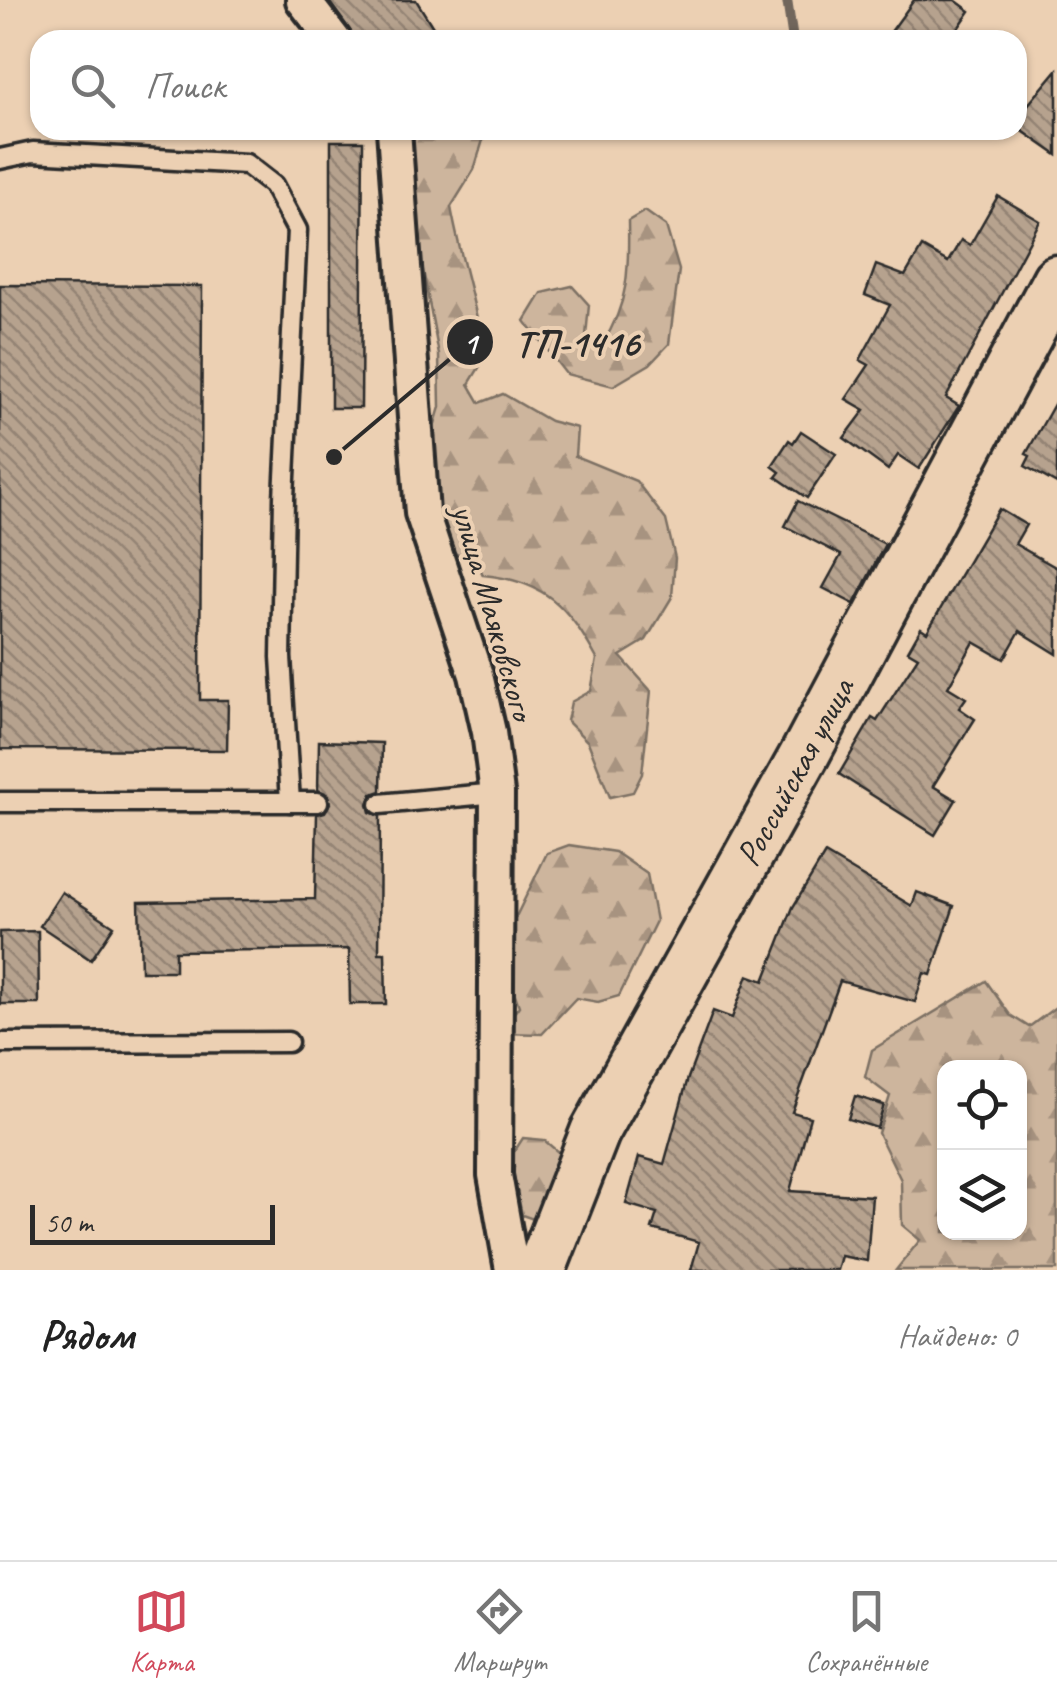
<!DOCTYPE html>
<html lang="ru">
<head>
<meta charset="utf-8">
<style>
  :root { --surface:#fff; --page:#f2f2f2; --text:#222; --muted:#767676; --line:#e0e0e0; --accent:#d1495b }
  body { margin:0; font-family:Caveat,sans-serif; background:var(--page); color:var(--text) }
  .controls { position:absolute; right:30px; bottom:30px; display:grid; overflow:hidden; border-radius:20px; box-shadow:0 2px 8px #0004 }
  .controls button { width:90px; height:90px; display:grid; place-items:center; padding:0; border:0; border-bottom:2px solid var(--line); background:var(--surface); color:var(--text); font:50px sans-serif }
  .scale { position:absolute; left:30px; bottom:25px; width:245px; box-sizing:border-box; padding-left:10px; border:5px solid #2b2b2b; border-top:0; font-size:28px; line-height:35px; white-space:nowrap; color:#2b2b2b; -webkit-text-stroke:8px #ecd0b3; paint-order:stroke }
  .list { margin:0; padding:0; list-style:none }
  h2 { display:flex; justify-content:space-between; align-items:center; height:130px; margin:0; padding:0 40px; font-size:42px }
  h2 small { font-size:32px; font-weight:400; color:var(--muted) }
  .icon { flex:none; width:55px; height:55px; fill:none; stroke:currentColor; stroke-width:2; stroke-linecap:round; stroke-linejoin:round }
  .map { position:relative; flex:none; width:1057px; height:1270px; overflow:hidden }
  .search { position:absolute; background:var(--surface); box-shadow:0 2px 8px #0004; left:30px; right:30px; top:30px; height:110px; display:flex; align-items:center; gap:25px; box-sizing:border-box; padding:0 35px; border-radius:30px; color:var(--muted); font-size:38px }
  .sheet { height:290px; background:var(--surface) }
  nav { display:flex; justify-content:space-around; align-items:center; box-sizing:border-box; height:140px; border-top:2px solid var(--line); background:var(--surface); font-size:28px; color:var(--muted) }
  nav a { display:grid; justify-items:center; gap:5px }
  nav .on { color:var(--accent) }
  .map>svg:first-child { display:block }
</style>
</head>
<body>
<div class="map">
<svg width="1057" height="1270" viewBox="0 0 1057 1270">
  <defs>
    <pattern id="forest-firs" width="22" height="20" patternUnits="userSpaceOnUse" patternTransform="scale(2.5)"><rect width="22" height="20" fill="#cdb59d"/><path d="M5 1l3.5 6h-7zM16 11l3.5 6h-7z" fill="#a79380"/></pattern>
    <pattern id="building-back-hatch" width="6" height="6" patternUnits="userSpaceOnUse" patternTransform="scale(2.5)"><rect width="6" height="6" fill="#b6a28e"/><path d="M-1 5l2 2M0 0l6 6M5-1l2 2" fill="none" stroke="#948474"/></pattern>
  </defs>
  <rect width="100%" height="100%" fill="#ecd0b3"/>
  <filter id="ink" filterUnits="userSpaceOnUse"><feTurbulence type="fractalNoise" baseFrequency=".01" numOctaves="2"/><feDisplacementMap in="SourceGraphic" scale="20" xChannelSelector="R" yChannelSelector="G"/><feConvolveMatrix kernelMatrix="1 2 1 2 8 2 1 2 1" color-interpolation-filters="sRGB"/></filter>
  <g filter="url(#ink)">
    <g fill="url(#forest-firs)" stroke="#7c7064" stroke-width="2.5" fill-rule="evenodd">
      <path d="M 413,130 L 482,130 L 485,133 L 474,170 L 451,207 C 460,258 477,307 485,358 L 469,384 L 480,403 L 503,394 L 550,421 L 577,428 L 575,456 L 636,481 L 666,520 L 675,558 L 672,597 L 646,640 L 620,656 L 651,691 L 642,774 L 633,792 L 610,797 L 588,742 L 567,721 L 571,702 L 591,691 L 597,659 C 568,606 545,581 483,575 L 474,554 L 458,555 L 443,545 L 426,454 L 440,407 L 439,355 L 411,207 L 407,154 Z"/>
      <path d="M 645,211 L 666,226 L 679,270 L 669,344 L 650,364 L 613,386 L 566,374 L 525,321 L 542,293 L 572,286 L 589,305 L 586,336 L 602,344 C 629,304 629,268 628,221 Z"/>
      <path d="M 569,845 L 615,852 L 647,874 L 656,921 L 619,996 L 598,1002 L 576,998 L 542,1034 L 500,1033 L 519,1006 L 506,968 L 509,931 L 547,853 Z"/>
      <path d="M 986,981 L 1010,1015 L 1029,1027 L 1057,1006 L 1057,1270 L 896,1270 L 920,1240 L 902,1225 L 901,1180 L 878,1133 L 890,1096 L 865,1077 L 872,1050 ZM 944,1068 L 1020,1068 L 1020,1232 L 944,1232 Z"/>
      <path d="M 523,1138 L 544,1140 L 565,1158 L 536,1220 L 522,1215 L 510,1158 Z"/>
    </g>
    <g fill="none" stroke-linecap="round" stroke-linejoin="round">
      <path stroke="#71665c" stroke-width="10" d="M 787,0 L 793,40"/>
    </g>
    <g fill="url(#building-back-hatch)" stroke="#2b2b2b" stroke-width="2.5">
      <path d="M 328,0 L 416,0 L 441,40 L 357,40 Z"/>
      <path d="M 914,0 L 955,0 L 970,11 L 950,40 L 885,40 Z"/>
      <path d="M 1057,70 L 1057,155 L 1017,127 L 1017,118 Z"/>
      <path d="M 331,141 L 363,141 L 361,408 L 331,408 Z"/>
      <path d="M 998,196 L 1040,221 L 946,398 L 959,406 L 919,469 L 898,455 L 888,470 L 844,438 L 865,410 L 846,399 L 869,365 L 860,360 L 890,305 L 865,295 L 876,265 L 905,276 L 922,247 L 948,262 L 961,240 L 970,245 Z"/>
      <path d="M 0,285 L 202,286 L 200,700 L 228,700 L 227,750 L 0,749 Z"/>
      <path d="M 1057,399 L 1057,484 L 1025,466 L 1030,456 L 1026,454 Z"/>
      <path d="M 801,431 L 836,454 L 807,498 L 776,477 L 780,472 L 772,466 L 789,440 L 793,443 Z"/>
      <path d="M 798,501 L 885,544 L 854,604 L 823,588 L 841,555 L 785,526 Z"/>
      <path d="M 999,509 L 1026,525 L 1015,544 L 1057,568 L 1057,654 L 1020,631 L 1004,659 L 974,642 L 948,687 L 966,698 L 959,708 L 975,719 L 933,786 L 956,800 L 935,835 L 839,774 L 872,718 L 877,721 L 918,657 L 908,651 L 921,628 L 927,632 Z"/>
      <path d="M 319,741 L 382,743 L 381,791 L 372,794 L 368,804 L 370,812 L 380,816 L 379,953 L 385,953 L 386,1004 L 350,1004 L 349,949 L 175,951 L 175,971 L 141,971 L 139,902 L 315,899 L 317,814 L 325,812 L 330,803 L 328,795 L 318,790 Z"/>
      <path d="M 825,854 L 912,906 L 917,892 L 954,906 L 931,975 L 924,973 L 915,1002 L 840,981 L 792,1112 L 810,1117 L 790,1191 L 872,1196 L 867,1261 L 841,1256 L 837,1270 L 691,1270 L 699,1242 L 652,1229 L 657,1213 L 626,1204 L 639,1157 L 664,1164 L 688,1078 L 713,1011 L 732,1018 L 748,975 L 764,981 L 793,907 Z"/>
      <path d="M 62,892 L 114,926 L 91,960 L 40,926 Z"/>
      <path d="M 38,931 L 39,1004 L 0,1004 L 0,932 Z"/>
      <path d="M 855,1096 L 884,1105 L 877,1128 L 848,1119 Z"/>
    </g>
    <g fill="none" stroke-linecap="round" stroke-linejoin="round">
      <g stroke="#2b2b2b" stroke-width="25">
        <g id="lane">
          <path d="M 0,159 L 33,152 L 246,164 L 273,185 L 297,230 L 284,498 L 281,657 L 290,802"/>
          <path d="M 0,802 L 318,802"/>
          <path d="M 380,804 L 497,793"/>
          <path d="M 0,1043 L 288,1042"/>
        </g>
      </g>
      <g stroke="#2b2b2b" stroke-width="40">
        <g id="street">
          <path d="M 303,0 L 334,40"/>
          <path d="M 394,130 L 422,513 L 476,675 L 489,732 L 497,793 L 495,1175 L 512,1270"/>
        </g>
      </g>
      <g stroke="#2b2b2b" stroke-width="55">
        <g id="secondary">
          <path id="s1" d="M 541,1270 L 595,1132 L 805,754 L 1057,280"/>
        </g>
      </g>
      <use href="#lane" stroke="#ecd0b3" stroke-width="18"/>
      <use href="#street" stroke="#ecd0b3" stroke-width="32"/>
      <use href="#secondary" stroke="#ecd0b3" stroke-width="48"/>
    </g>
  </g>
  <g text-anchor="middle" stroke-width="8" stroke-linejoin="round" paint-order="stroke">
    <g font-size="35" fill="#2b2b2b" stroke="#ecd0b3">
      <text transform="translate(494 612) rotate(74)" y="12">улица Маяковского</text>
      <text dy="12" stroke="none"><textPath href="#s1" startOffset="560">Российская улица</textPath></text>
    </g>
  </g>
  <path fill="none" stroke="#2b2b2b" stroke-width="4" d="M334 457L470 342"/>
  <g fill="#2b2b2b" stroke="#ecd0b3" stroke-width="4">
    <circle cx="334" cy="457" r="10"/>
    <circle cx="470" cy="342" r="25"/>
  </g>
  <g font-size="30" text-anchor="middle" font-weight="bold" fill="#fff">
    <text x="470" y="353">1</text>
  </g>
  <g font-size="38" text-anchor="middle" font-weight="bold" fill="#2b2b2b" stroke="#ecd0b3" stroke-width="8" stroke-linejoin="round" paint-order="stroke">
    <text x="577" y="356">ТП-1416</text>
  </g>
</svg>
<div class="controls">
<button><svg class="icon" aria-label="locate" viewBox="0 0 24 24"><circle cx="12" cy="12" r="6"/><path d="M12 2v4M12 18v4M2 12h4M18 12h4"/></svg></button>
<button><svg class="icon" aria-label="layers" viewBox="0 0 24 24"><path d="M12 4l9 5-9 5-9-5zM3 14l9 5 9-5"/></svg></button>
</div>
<div class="scale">50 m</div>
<div class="search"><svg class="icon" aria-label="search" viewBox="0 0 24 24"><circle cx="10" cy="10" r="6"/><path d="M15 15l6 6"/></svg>Поиск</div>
</div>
<section class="sheet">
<h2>Рядом<small>Найдено: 0</small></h2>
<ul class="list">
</ul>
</section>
<nav>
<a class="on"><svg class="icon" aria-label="map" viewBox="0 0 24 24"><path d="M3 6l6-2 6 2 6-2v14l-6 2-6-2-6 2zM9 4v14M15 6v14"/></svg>Карта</a>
<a><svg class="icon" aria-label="directions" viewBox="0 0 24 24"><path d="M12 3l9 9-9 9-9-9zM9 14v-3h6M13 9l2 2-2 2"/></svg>Маршрут</a>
<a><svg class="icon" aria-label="saved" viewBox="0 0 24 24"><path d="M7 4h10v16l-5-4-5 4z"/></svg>Сохранённые</a>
</nav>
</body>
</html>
